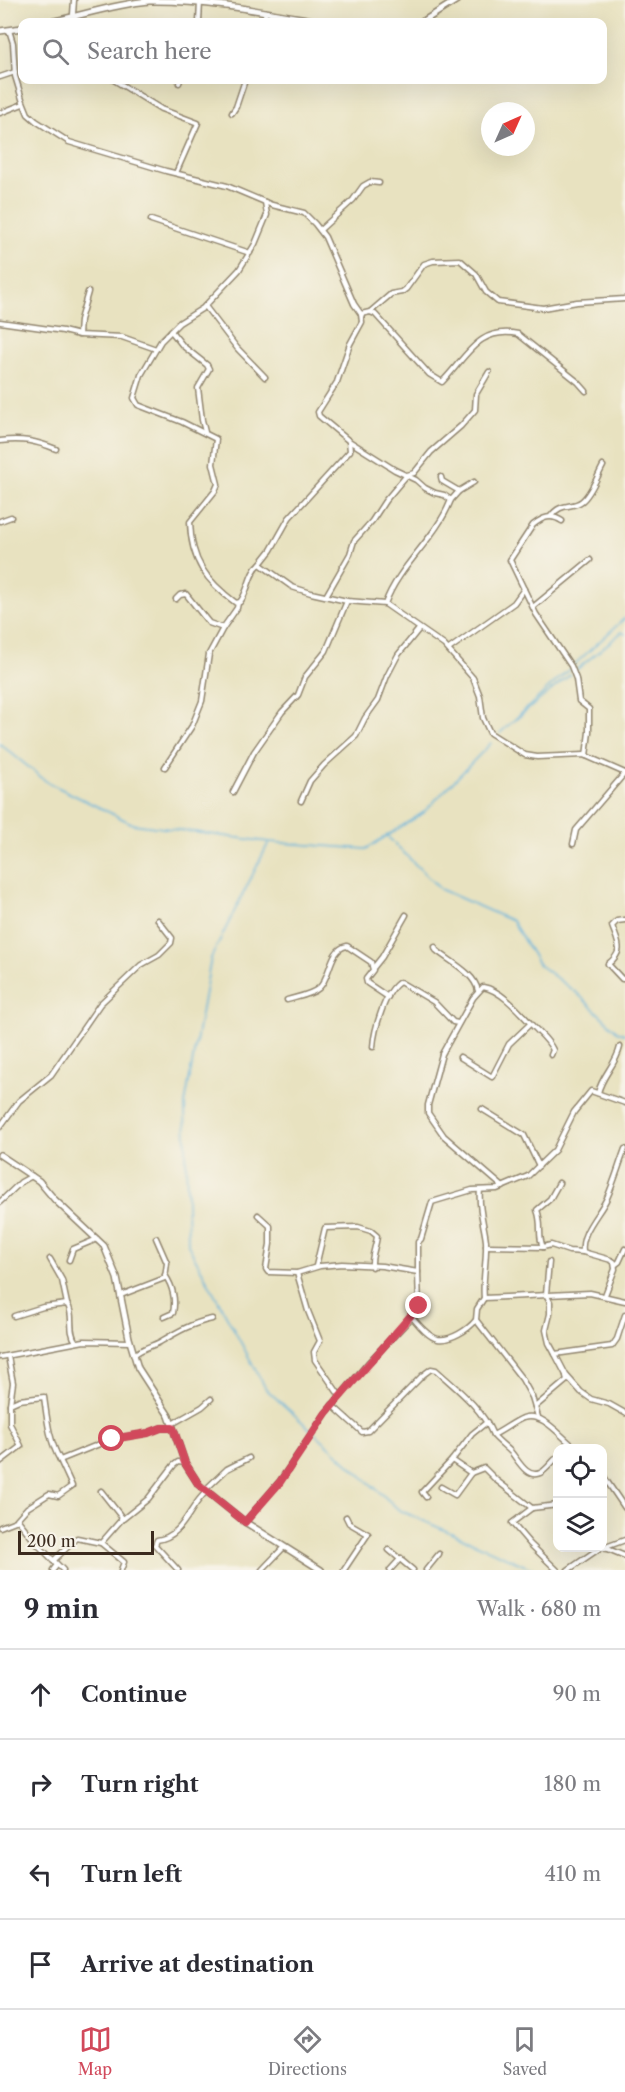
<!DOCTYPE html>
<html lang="en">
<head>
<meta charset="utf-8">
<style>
  :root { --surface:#fff; --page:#f7f7f7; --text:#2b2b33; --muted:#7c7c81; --line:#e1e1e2; --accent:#d1495b }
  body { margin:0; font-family:"Libre Caslon Text",serif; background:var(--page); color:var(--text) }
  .controls { position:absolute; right:18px; bottom:18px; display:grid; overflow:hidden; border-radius:12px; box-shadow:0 6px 24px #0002 }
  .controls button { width:54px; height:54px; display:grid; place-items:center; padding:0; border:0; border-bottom:2px solid var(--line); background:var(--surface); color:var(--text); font:30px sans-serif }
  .compass { position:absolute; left:481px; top:102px; width:54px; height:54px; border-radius:50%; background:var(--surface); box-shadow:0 6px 24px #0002; rotate:45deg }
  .scale { position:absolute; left:18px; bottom:15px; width:136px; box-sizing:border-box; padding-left:6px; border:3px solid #3b2a1e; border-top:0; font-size:16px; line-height:21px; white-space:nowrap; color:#3b2a1e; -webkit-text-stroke:4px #f7f3e8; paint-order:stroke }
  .stop { position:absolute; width:18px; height:18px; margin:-14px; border:4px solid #d1495b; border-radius:50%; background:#fff }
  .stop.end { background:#d1495b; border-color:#fff; box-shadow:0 2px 6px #0008 }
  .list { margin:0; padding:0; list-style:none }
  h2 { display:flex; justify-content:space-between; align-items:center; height:78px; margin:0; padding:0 24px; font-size:26px }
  h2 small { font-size:20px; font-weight:400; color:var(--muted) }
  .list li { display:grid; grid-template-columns:39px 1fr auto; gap:18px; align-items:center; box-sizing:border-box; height:90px; padding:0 24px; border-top:2px solid var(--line) }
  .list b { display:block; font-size:22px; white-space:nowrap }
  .list em { font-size:20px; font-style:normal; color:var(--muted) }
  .icon { flex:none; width:33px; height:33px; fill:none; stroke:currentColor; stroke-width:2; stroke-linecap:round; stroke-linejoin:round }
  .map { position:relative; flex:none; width:625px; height:1570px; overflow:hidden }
  .search { position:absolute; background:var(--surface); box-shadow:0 6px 24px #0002; left:18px; right:18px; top:18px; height:66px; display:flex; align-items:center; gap:15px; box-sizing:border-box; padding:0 21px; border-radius:12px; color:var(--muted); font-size:22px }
  .sheet { height:438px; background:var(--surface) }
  nav { display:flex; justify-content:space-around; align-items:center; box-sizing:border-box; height:84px; border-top:2px solid var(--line); background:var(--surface); font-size:16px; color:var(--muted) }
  nav a { display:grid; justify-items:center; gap:3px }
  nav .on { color:var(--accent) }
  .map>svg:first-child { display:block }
</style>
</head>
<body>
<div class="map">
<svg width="625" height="1570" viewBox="0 0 625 1570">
  <rect width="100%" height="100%" fill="#f7f3e8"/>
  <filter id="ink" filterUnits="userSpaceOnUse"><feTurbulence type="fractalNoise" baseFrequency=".0167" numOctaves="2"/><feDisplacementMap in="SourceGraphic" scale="12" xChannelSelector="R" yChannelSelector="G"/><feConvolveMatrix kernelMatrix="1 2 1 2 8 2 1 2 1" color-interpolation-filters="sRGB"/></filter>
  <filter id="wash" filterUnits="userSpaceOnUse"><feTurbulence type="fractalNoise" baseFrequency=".008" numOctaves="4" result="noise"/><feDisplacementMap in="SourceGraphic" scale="24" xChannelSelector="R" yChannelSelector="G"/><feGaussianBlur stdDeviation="1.35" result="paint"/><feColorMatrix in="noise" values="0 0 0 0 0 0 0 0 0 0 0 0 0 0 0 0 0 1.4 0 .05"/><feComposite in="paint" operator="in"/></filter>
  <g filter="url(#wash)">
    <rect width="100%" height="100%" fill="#e8e2c0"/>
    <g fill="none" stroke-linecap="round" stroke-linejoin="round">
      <g stroke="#63b3dd" stroke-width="1.5">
        <path d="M 575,671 L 622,632 L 625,634"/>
        <path d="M 515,720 L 571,674"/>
        <path d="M 500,733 L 625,618"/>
        <path d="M 0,744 L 47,782 L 133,824 L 269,842 L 366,849 L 423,813 L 491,743"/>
        <path d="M 387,836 L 440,889 L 512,921 L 539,965 L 578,994 L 618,1032 L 625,1034"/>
        <path d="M 269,842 L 211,958 L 185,1104 L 188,1245 L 266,1389 L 311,1430"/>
        <path d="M 315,1433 L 399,1510 L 535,1570"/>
      </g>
    </g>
  </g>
  <g filter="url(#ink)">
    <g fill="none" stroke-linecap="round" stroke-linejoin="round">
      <g stroke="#92866f" stroke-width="7">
        <g id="minor">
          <path d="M 74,0 L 73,14 L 76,22"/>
          <path d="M 199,22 L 200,2"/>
          <path d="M 263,22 L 266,12"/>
          <path d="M 9,30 L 13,43 L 15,76 L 22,99 L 28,114 L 36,121 L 69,142 L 166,171 L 227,186 L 272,205 L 304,213 L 315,224 L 325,237 L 354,304 L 361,314 L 362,322 L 350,344 L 337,382 L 318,412 L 319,416 L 349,441 L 350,451 L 289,518 L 271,550 L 260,564"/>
          <path d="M 0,77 L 15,72"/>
          <path d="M 114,80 L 161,109 L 198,123 L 176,173"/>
          <path d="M 179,83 L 180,80"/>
          <path d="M 0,113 L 23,104"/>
          <path d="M 232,113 L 236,107 L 245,80"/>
          <path d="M 265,202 L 267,215 L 255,244 L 239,270 L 203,308 L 179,323 L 161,341 L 141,375 L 134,398 L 138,405 L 182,422 L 216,439 L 213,464 L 218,484 L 215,491 L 190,522 C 191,561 206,581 236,603 L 240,602 C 249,591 249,572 260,564 L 292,587 L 311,593 L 347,601 L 385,604 L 444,645 L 473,678 L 480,696 L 483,718 L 490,733 L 525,755 L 537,757 L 584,755 L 625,773"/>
          <path d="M 151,220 L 250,253"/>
          <path d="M 320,230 L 353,200 L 363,186 L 370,182 L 379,183"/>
          <path d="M 205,306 L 237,348 L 265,377"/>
          <path d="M 370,312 L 391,294 L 402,292 L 406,289 L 424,264 L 433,261 L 460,260 L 476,274 L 486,292 L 498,302 L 543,308 L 577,302 L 625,299"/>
          <path d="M 361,314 L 370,312 L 375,314 L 429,374 L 442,382 C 467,357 478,326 518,334 L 578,382 L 586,391"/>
          <path d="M 0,322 L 63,331 L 79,335 L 122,337 L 156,349"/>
          <path d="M 171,331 L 183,346 L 207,365 L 209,369 L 198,388 L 202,420 L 205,432"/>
          <path d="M 79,335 L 80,320 L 88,292"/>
          <path d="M 0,441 C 22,438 36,441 56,449"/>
          <path d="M 349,441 L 395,470 L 416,480 L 425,488 L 435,493 L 444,495 L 451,500 L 459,491 L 474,482"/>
          <path d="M 441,477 L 442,481 L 459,491"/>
          <path d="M 551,516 C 561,502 572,509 582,501 C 591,494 597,477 603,466"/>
          <path d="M 0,521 L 11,517"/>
          <path d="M 562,521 C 551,514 543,517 533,525 L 510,560 L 536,614 L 571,666 L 576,679 L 579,701 L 589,709 L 589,732 L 586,756"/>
          <path d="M 326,596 L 350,554 L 354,541 L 372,521 L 385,501 L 407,475 L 414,473 L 431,452 L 461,426 L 475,410 L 476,394 L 489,372"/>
          <path d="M 176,599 L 180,595 L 186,594 L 209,623 L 223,628"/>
          <path d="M 385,604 C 399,565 436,539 451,500"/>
          <path d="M 533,607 L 590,560"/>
          <path d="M 449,649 L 514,603 L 524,589"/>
          <path d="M 165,767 L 192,726 L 202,701 L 209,654 L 223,628 L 237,608 L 238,603"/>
          <path d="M 233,792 L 254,752 L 282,712 L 298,695 L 305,677 L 326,651 L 347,601"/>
          <path d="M 301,801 L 310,781 L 324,765 L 356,736 L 365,718 L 378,700 L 387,676 L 398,655 L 419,629"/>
          <path d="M 573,844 L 576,830 L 625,773"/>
          <path d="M 625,920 L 617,921 L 612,926 C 618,943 625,951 608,964 L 622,979 L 625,979"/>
          <path d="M 435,947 L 436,950 C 449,961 475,973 478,991"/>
          <path d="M 374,967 L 382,957 L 406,915"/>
          <path d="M 287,1000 C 297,997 311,995 319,988 C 331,977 329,949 347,946 L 371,962 L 373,970 L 366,979 L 367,983 L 388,997"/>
          <path d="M 373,1047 C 374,1031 385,990 400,982 L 434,1002 L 453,1022 L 458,1023"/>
          <path d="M 460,1057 L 492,1077 L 509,1044 L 530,1024"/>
          <path d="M 598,1093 C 602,1075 616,1065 620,1047"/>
          <path d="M 482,1109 L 524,1135 L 539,1166"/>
          <path d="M 0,1127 L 19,1101 L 51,1075 L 100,1004 L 141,965 L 159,955 L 171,943 L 172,938 L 158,920"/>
          <path d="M 503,1187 L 444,1136 L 428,1113 L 428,1105 L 442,1054 L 473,998 L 483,987 C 501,990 519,1011 531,1024 C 539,1033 548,1039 553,1050 L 551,1055"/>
          <path d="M 480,1190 C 478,1208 484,1224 486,1241 C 487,1261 482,1280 484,1298 L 477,1309 L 476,1320 L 522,1379 L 532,1397 L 538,1417"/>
          <path d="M 0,1202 L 21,1182 L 32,1176"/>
          <path d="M 486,1246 L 543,1247 L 551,1245 L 569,1251 L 583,1252 L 611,1260 L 614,1262 L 615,1269 L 605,1295"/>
          <path d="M 543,1247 C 537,1235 543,1225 537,1210 L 550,1199 L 559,1183"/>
          <path d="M 583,1252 C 580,1232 600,1214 607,1198 C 614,1182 619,1165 625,1149"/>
          <path d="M 50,1259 L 62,1280 L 67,1304"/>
          <path d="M 69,1260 L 73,1249 L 97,1239"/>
          <path d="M 549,1262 L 546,1294 L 550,1302 L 550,1314 L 546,1330 L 549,1343 L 555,1354 L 612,1346 L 617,1339 L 625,1315"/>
          <path d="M 615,1265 L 619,1262 L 625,1249"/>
          <path d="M 316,1266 L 325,1228 L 358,1227 L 371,1231 L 377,1236 C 376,1247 371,1255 372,1267"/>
          <path d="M 418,1272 L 418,1242 L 421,1239 L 432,1202 L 472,1190 L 497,1189 L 528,1176 L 555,1150 L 574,1112 L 591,1091 L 625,1103"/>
          <path d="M 297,1273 L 308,1311 L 320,1341 L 314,1352 L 315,1360 L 340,1396"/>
          <path d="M 121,1295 L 165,1278 L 167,1263 L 156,1238"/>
          <path d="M 484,1298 L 590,1293 L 625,1301"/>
          <path d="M 14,1316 L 43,1307 L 67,1304 C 75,1314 67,1330 76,1342"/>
          <path d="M 164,1317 L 173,1313 C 176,1299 173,1287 165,1275"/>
          <path d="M 412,1317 C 418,1324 428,1337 438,1339 C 450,1341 468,1330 476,1320"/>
          <path d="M 555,1354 L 566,1375 L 581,1392 L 591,1399 L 609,1404 L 625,1413"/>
          <path d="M 134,1355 C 142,1348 150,1347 160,1342 C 177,1332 192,1323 212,1319"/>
          <path d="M 8,1356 L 13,1383 L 10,1404"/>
          <path d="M 0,1357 L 84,1341 L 130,1342"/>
          <path d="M 332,1405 L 362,1432 L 368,1431 L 423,1375 L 431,1369 L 436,1370 C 458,1390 481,1407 493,1435 C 504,1430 513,1422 523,1418 C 544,1411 561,1438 576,1448"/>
          <path d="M 535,1407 L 567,1380 L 566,1376"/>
          <path d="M 172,1424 L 202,1407 L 211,1399"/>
          <path d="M 493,1435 C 499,1442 505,1446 511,1452 C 518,1460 527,1479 540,1473 C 546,1471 552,1461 558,1457"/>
          <path d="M 452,1460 L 471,1473"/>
          <path d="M 0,1462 L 21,1446 L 10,1424 L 10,1404 L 19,1400 L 44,1397 C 47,1418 49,1441 60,1460"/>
          <path d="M 602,1474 L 625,1508"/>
          <path d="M 441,1487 L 455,1495 L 471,1473 L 484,1468 L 496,1480 L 532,1508"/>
          <path d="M 205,1490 L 227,1469 L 249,1458"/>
          <path d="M 101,1491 L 123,1519 L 148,1499 L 174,1465 L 178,1462 L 185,1463"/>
          <path d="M 426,1497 L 422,1492 L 452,1460 L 472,1434 L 487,1422"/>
          <path d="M 17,1519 L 27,1508 L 49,1494 L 58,1496 L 72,1486 L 60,1460 L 112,1439 L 148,1433 L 161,1428 L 173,1428"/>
          <path d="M 245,1522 L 280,1481 L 326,1413 L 368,1363 L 412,1317 L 419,1307 L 418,1272 L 382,1266 L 342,1264 L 320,1266 L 297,1273 L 268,1272 L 266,1269 L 270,1244 L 270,1226 L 258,1215"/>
          <path d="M 0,1527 L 18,1520 L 37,1544 L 63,1570"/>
          <path d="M 600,1548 L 608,1549 L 625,1556"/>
          <path d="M 603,1548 L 625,1540"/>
          <path d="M 389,1550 L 413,1570"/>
          <path d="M 53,1561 L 77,1538 L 101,1543"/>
          <path d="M 53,1570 L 57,1565"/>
          <path d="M 121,1570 L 124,1562 L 101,1543 L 122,1519"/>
          <path d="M 178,1570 L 155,1545 L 157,1540 C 184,1536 188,1508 206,1492"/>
          <path d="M 262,1570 L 284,1547"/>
          <path d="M 344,1570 L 368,1534 L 349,1523 L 346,1517"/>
          <path d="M 390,1570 L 401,1558"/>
          <path d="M 426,1570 L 439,1554"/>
          <path d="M 557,1570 L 530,1544 L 512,1523 L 532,1508 L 558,1505"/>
          <path d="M 568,1570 L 600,1548"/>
        </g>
      </g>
      <g stroke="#92866f" stroke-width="8">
        <g id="tertiary">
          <path d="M 50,22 C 83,15 116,4 149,1 C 208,0 266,12 323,22"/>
          <path d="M 422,22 L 457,0"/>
          <path d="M 0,31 L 22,28"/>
          <path d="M 0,1155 L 39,1181 L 55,1200 L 104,1246 L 117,1278 L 129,1338 L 138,1368 L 169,1416 L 185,1463 L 199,1485 L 245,1522 L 321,1570"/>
        </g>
      </g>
      <use href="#minor" stroke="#fff" stroke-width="4"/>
      <use href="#tertiary" stroke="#fff" stroke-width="5"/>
    </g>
  </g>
  <g fill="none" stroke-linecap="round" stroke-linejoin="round" filter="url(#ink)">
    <path stroke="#d1495b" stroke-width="8" d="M 112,1439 L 148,1433 L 161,1428 L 173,1428 L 185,1463 L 199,1485 L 245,1522 L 280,1482 L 326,1413 L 419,1306"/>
  </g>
</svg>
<div class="controls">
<button><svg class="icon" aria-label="locate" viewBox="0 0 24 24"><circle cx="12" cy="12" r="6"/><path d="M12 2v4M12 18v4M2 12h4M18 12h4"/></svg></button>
<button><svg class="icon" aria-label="layers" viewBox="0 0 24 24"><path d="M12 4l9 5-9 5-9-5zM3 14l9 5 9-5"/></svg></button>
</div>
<svg class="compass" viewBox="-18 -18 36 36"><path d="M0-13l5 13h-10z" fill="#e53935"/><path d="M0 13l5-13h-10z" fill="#7c7c81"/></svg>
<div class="scale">200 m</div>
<div class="stop" style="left:112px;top:1439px"></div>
<div class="stop end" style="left:419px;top:1306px"></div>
<div class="search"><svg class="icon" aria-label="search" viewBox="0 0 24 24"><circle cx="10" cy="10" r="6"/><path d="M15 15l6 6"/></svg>Search here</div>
</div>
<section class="sheet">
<h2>9 min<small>Walk · 680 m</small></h2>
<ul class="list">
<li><svg class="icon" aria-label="ahead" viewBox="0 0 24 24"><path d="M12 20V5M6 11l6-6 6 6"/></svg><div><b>Continue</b></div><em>90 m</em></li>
<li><svg class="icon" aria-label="right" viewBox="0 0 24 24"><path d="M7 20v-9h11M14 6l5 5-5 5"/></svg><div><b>Turn right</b></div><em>180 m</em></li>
<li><svg class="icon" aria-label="left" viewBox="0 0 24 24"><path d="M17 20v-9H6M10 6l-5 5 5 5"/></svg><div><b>Turn left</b></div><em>410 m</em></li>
<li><svg class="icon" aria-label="arrive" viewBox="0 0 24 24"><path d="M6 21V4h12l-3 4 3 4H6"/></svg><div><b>Arrive at destination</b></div></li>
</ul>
</section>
<nav>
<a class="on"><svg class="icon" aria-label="map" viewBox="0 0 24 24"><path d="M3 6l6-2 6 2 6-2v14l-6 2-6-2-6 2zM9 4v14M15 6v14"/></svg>Map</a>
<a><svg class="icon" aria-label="directions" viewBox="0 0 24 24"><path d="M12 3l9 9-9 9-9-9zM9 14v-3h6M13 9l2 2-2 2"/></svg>Directions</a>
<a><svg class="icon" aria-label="saved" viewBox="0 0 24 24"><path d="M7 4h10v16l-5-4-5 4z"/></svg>Saved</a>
</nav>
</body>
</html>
